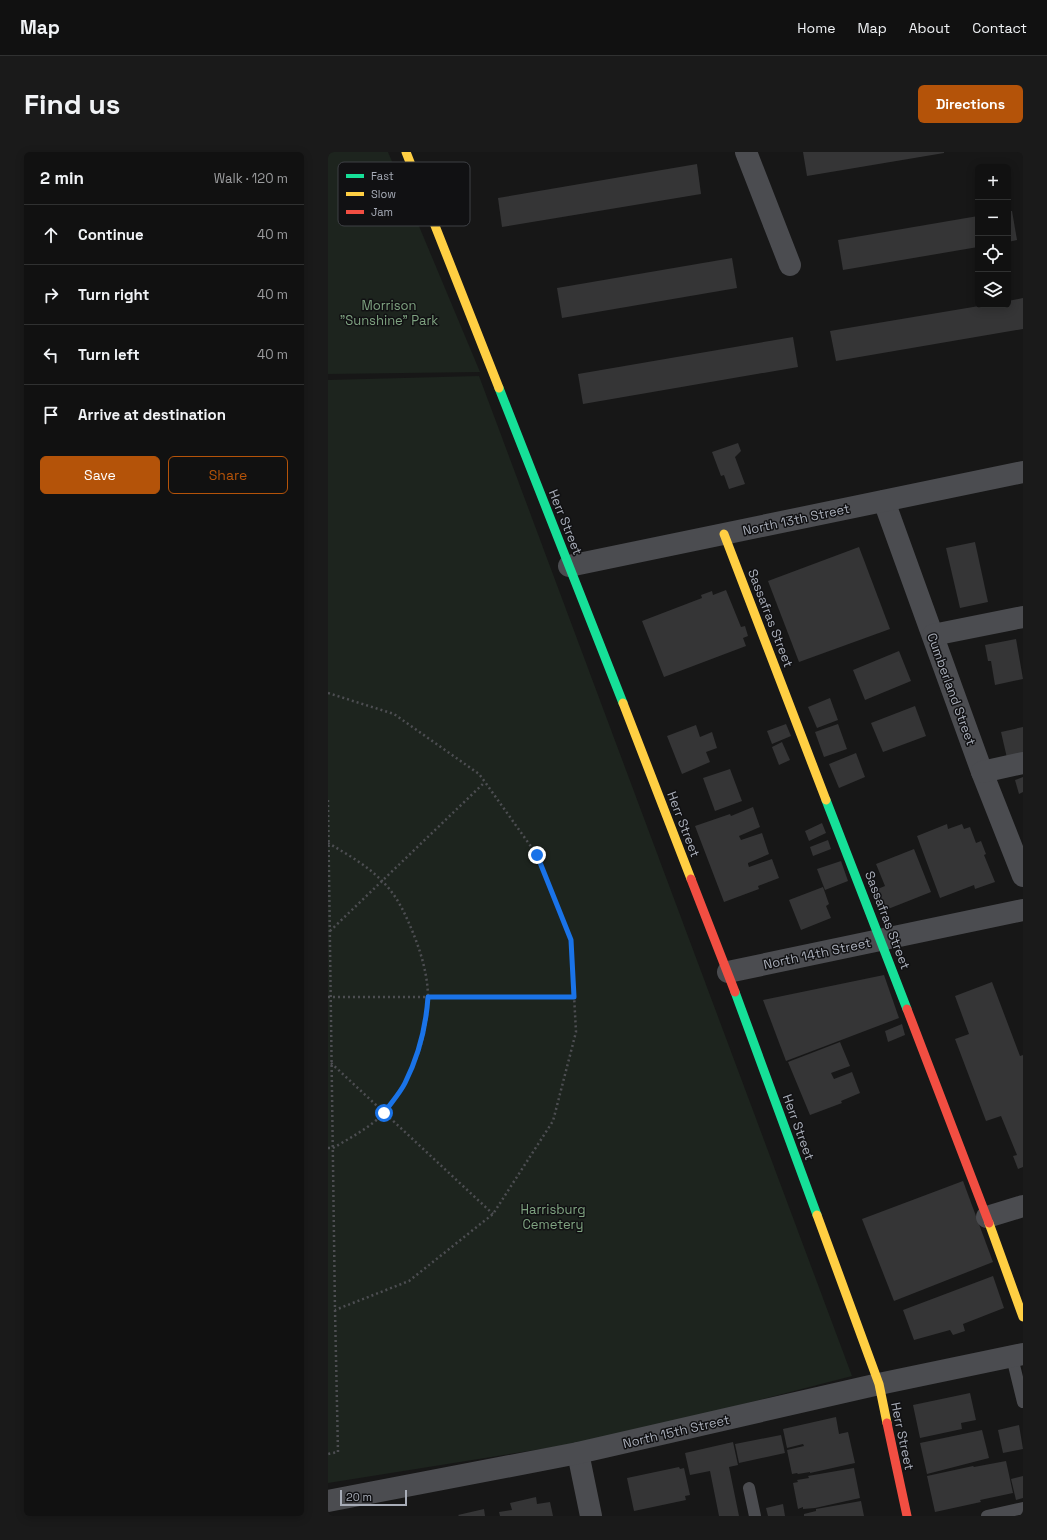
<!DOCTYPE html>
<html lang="en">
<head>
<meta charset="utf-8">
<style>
  :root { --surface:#111; --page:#1a1a1a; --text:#f1f3f6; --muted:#9c9d9f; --line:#303131; --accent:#b45309 }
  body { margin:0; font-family:"Space Grotesk",sans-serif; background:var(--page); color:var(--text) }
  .controls { position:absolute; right:12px; top:12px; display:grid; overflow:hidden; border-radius:6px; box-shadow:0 2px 10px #0003 }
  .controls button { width:36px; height:36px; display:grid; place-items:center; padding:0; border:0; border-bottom:1px solid var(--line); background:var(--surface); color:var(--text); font:20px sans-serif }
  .scale { position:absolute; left:12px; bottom:10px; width:67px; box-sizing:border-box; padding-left:4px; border:2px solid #a8adb8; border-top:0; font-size:11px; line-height:14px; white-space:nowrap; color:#a8adb8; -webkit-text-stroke:3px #111113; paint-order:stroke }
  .stop { position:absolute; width:12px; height:12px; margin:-9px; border:3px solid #1a73e8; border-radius:50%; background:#fff }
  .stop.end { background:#1a73e8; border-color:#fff; box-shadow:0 1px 4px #0008 }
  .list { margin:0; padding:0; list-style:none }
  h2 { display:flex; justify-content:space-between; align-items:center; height:52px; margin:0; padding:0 16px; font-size:17px }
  h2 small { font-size:13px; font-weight:400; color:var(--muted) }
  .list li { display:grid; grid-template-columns:26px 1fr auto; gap:12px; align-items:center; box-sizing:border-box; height:60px; padding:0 16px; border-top:1px solid var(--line) }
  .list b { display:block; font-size:15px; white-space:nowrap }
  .list em { font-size:13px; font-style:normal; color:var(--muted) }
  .actions { display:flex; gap:8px; padding:12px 16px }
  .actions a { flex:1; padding:9px 0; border:1px solid var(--accent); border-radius:6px; text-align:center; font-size:14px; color:var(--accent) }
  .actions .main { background:var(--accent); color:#fff }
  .icon { flex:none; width:22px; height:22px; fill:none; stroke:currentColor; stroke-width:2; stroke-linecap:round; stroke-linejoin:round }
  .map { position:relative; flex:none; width:695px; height:1364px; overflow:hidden; border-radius:6px }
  header { display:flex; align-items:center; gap:24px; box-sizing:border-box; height:56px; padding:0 20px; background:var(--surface); border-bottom:1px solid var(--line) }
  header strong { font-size:19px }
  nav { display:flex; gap:22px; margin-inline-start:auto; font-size:14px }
  .intro { display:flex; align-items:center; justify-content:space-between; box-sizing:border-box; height:96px; padding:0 24px }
  h1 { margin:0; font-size:28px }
  .button { padding:10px 18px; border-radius:6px; background:var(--accent); color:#fff; font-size:14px; font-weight:700 }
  main { display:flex; gap:24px; padding:0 24px }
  aside { flex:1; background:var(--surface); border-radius:6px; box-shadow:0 2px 10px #0003 }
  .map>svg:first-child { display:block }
</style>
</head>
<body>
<header>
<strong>Map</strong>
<nav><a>Home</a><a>Map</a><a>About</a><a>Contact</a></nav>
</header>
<div class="intro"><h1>Find us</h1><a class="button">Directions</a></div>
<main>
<aside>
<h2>2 min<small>Walk · 120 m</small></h2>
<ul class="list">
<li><svg class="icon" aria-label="ahead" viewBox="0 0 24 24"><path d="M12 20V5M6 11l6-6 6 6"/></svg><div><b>Continue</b></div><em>40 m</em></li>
<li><svg class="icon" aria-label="right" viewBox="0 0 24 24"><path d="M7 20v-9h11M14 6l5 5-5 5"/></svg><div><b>Turn right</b></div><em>40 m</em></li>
<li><svg class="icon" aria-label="left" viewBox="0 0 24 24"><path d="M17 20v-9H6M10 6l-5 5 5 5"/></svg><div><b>Turn left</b></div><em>40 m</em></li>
<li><svg class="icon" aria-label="arrive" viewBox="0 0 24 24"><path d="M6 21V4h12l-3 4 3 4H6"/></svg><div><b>Arrive at destination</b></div></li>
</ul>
<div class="actions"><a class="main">Save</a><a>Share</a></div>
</aside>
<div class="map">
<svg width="695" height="1364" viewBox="0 0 695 1364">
  <rect width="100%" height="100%" fill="#171717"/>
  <g fill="#1d241e">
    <path d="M 0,0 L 60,0 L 152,220 L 0,222 Z"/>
    <path d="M 151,224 L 524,1224 L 288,1285 L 0,1331 L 0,228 Z"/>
  </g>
  <g fill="#353536">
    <path d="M 475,0 L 616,0 L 616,1 L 479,24 Z"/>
    <path d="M 369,12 L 373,42 L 174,75 L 170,46 Z"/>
    <path d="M 680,59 L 684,59 L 689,88 L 680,90 Z"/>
    <path d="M 650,64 L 650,95 L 515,118 L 510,88 Z"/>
    <path d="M 404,106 L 409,136 L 234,166 L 229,136 Z"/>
    <path d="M 695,146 L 695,177 L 508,209 L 502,179 L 657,153 L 680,153 L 680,149 Z"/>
    <path d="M 465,185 L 470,215 L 255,252 L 250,222 Z"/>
    <path d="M 410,291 L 413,299 L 407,305 L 417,332 L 401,337 L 396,323 L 393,324 L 384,300 Z"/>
    <path d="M 647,390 L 660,450 L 632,456 L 618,396 Z"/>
    <path d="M 531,395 L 562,477 L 471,510 L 440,429 Z"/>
    <path d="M 398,438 L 413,475 L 417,474 L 420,484 L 415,486 L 418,494 L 336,525 L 314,469 L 374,446 L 373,443 L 384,439 L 385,443 Z"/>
    <path d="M 688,487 L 695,527 L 667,533 L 663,509 L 660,509 L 657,493 Z"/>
    <path d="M 571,499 L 583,529 L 537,548 L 525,518 Z"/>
    <path d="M 502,546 L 510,568 L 489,576 L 480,555 Z"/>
    <path d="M 587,554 L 598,584 L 555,600 L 543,571 Z"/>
    <path d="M 458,572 L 463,584 L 444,592 L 439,579 Z"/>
    <path d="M 510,572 L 519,597 L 496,605 L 487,580 Z"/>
    <path d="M 368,573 L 372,585 L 384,580 L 389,596 L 378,600 L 382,610 L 354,622 L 339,584 Z"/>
    <path d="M 695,575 L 695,603 L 679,606 L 673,580 Z"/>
    <path d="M 454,590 L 462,608 L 451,613 L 444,595 Z"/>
    <path d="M 528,601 L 537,625 L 511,636 L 501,612 Z"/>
    <path d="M 402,617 L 414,649 L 387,659 L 375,626 Z"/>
    <path d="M 695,625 L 695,640 L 691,642 L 687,628 Z"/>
    <path d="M 425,655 L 432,675 L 411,684 L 413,688 L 434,681 L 441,702 L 420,711 L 420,712 L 421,715 L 444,707 L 451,726 L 430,734 L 431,737 L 396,750 L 367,674 L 402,662 L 403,664 Z"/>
    <path d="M 494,671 L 498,681 L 481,689 L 477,679 Z"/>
    <path d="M 619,672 L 620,677 L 634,672 L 636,677 L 642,675 L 648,691 L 653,689 L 658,702 L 656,703 L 667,730 L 647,737 L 646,733 L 612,746 L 589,684 Z"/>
    <path d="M 500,688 L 503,697 L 485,704 L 482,695 Z"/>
    <path d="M 586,697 L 603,740 L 555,759 L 547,738 L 557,734 L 548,712 Z"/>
    <path d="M 513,709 L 520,729 L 497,738 L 489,717 Z"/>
    <path d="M 495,735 L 501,752 L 498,754 L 503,766 L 473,778 L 461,748 Z"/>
    <path d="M 556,823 L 571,866 L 458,909 L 435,848 Z"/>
    <path d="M 664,830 L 692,904 L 695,903 L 695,1015 L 690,1017 L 685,1004 L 689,1003 L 673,964 L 658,969 L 627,887 L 641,882 L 627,844 Z"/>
    <path d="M 574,872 L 577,883 L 560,890 L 557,879 Z"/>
    <path d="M 512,890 L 522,914 L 503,921 L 506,927 L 524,920 L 532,941 L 513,949 L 514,951 L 482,963 L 460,910 Z"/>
    <path d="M 635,1029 L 665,1110 L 566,1149 L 534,1067 Z"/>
    <path d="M 665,1124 L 676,1156 L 635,1172 L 637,1179 L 625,1183 L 622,1178 L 586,1188 L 575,1158 Z"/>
    <path d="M 642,1241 L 648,1268 L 633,1271 L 634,1277 L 592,1286 L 585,1253 Z"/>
    <path d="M 508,1265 L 511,1282 L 520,1280 L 527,1311 L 482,1321 L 482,1320 L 470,1322 L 469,1321 L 464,1322 L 459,1298 L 476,1294 L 475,1292 L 459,1296 L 455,1277 Z"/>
    <path d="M 691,1273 L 695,1297 L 675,1301 L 670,1278 Z"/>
    <path d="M 654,1278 L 661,1306 L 599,1322 L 592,1291 Z"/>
    <path d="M 453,1283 L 457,1301 L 411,1311 L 407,1292 Z"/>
    <path d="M 405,1290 L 410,1313 L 401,1315 L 411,1364 L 391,1364 L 382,1319 L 362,1323 L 357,1301 Z"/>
    <path d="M 678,1309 L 685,1341 L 652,1348 L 653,1350 L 607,1360 L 599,1324 L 645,1314 L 646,1315 Z"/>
    <path d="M 351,1315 L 352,1317 L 356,1316 L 362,1343 L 357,1344 L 358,1348 L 306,1359 L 299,1326 Z"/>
    <path d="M 526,1316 L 532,1346 L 487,1356 L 475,1357 L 475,1355 L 470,1357 L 465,1331 L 470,1330 L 469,1328 L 481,1326 L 480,1324 Z"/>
    <path d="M 695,1324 L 695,1346 L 688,1348 L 683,1327 Z"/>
    <path d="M 208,1345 L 209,1352 L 222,1350 L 225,1364 L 172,1364 L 171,1360 L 184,1358 L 182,1351 Z"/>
    <path d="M 533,1349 L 536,1364 L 476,1364 L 476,1362 L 488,1359 L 488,1357 Z"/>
    <path d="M 455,1352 L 457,1364 L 440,1364 L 438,1356 Z"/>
    <path d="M 156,1357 L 157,1364 L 131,1364 L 130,1363 Z"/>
  </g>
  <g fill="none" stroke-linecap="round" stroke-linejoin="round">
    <g stroke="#4d4e52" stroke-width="2.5" stroke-dasharray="2 3" stroke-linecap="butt">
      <path d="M 0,541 L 66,562 L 151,622 L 157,630 L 209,703 L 243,788 L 248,880 L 225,969 L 165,1062 L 81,1129 L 7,1158"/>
      <path d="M 0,648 L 7,1158 L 10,1300 L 0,1302"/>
      <path d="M 2,779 L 157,630"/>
      <path d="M 0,845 L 246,845"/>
      <path d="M 3,911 L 165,1062"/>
      <path d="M 0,996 L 5,996 C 22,986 43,975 57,960 C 83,929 100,887 100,846 C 100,822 92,797 83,776 C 76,759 68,743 55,730 C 40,714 19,702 0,691"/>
    </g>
    <g stroke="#4b4c50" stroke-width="12">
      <path d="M 684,1205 L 695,1250"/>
      <path d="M 421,1336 L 427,1364"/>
      <path d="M 659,1364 L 695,1356"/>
    </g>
    <g stroke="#4b4c50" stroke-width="22">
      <path d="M 418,0 L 462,113"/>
      <path d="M 556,349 L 654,620 L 695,724"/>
      <path d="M 241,414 L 695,320"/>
      <path d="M 605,483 L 695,465"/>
      <path d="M 654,620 L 695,611"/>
      <path d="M 400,820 L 695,758"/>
      <path d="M 659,1065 L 695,1054"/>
      <path d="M 250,1301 L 263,1364"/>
      <path d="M 0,1349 L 250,1301 L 551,1232 L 695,1202"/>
    </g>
    <g stroke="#16e098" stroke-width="9">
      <path d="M 171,236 L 295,551"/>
      <path d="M 498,648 L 579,857"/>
      <path d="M 407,840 L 489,1063"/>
    </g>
    <g stroke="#ffcf43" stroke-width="9">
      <path d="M 78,0 L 171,236"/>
      <path d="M 396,382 L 498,648"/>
      <path d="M 295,551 L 363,727"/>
      <path d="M 489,1063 L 551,1232 L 559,1271"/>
      <path d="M 661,1071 L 695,1165"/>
    </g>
    <g stroke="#f24e42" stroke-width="9">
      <path d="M 363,727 L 407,840"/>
      <path d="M 579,857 L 661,1071"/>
      <path d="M 559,1271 L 579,1364"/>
    </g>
  </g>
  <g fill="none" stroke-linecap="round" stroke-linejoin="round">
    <path stroke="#1a73e8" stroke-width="5" d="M 56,961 C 63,951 72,941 77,931 C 91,903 98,875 100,845 L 246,845 L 243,788 L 209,703"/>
  </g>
  <g text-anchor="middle" stroke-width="3" stroke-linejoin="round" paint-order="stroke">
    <g font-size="13" fill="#7fa381" stroke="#111113">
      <text x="61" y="158">Morrison<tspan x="61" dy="15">"Sunshine" Park</tspan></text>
      <text x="225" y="1062">Harrisburg<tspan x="225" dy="15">Cemetery</tspan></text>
    </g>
    <g font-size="13" fill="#a8adb8" stroke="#111113">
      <text transform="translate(468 367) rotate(-12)" y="5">North 13th Street</text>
      <text transform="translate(238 370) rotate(68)" y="5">Herr Street</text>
      <text transform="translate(443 466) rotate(69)" y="5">Sassafras Street</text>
      <text transform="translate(624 537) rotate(70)" y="5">Cumberland Street</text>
      <text transform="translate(356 672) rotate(69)" y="5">Herr Street</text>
      <text transform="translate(560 768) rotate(69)" y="5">Sassafras Street</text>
      <text transform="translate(489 801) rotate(-12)" y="5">North 14th Street</text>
      <text transform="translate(471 975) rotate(70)" y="5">Herr Street</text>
      <text transform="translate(348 1279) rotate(-13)" y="5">North 15th Street</text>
      <text transform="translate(575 1284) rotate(78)" y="5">Herr Street</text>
    </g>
  </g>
  <rect x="10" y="10" width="132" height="64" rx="6" fill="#111113" stroke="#3e4045" stroke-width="1"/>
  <rect x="18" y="22" width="18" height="4" fill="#16e098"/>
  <rect x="18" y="40" width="18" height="4" fill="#ffcf43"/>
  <rect x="18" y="58" width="18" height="4" fill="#f24e42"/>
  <g font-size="11" fill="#a8adb8">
    <text x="43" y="28">Fast</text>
    <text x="43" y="46">Slow</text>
    <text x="43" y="64">Jam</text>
  </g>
</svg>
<div class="controls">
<button>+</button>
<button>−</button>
<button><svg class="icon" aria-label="locate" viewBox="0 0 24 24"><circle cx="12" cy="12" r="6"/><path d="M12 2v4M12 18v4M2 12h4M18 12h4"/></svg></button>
<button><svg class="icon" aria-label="layers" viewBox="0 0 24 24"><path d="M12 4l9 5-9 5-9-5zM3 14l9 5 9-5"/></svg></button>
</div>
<div class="scale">20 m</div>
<div class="stop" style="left:56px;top:961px"></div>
<div class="stop end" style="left:209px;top:703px"></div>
</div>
</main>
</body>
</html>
